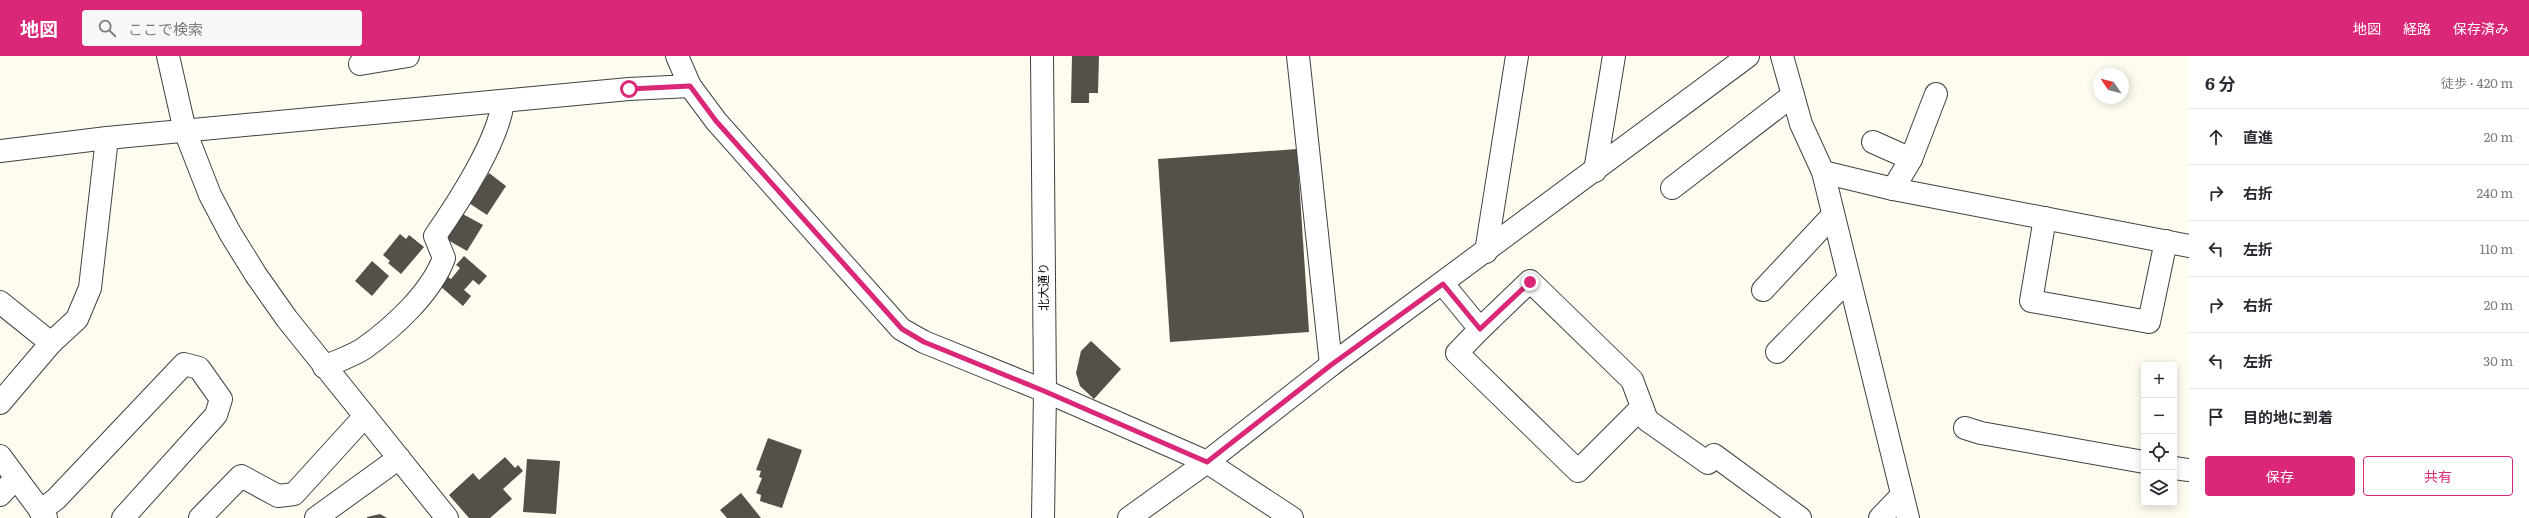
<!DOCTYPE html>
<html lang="ja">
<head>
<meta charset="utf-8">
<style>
  :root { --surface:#fff; --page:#f7f7f7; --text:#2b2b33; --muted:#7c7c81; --line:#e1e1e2; --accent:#db2777 }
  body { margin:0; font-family:Literata,"Noto Sans JP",serif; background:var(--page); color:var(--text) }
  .controls { position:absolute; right:12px; bottom:12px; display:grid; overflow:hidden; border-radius:4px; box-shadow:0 2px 10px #0003 }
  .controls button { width:36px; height:36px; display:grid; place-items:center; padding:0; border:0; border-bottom:1px solid var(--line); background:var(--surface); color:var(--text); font:20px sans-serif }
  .compass { position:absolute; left:2093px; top:12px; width:36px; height:36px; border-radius:50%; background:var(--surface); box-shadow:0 2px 10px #0003; rotate:305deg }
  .stop { position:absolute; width:12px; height:12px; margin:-9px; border:3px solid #db2777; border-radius:50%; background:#fff }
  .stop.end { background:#db2777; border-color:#fff; box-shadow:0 1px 4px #0008 }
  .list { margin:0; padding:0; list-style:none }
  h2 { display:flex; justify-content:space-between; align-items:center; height:52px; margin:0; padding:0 16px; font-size:17px }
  h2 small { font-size:13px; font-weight:400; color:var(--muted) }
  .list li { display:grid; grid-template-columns:26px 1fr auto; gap:12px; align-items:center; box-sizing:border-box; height:56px; padding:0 16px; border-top:1px solid var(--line) }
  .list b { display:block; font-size:15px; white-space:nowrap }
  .list em { font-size:13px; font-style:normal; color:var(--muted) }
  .actions { display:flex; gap:8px; padding:12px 16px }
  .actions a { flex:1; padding:9px 0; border:1px solid var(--accent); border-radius:4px; text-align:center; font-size:14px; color:var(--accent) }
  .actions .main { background:var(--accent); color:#fff }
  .icon { flex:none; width:22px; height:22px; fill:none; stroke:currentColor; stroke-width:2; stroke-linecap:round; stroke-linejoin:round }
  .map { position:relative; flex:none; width:2189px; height:462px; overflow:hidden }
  header { display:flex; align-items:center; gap:24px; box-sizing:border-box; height:56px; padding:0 20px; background:var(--accent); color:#fff }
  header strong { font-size:19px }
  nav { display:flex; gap:22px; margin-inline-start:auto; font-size:14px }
  .search { width:280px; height:36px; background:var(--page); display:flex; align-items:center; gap:10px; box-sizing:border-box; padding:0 14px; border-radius:4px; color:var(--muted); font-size:15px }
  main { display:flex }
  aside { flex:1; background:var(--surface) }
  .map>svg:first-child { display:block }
</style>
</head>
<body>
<header>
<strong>地図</strong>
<div class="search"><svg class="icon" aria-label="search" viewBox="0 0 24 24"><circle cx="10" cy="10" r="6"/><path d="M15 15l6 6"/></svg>ここで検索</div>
<nav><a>地図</a><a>経路</a><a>保存済み</a></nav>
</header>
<main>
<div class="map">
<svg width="2189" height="462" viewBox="0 0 2189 462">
  <rect width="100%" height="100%" fill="#fefcf0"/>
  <g fill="#56504b">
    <path d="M 1072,0 L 1099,0 L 1098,37 L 1089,37 L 1089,47 L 1071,47 Z"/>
    <path d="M 1297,93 L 1309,276 L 1170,286 L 1158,103 Z"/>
    <path d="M 489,117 L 506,130 L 487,159 L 469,147 Z"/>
    <path d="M 461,157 L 483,169 L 467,195 L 446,183 Z"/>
    <path d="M 400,178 L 406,183 L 409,179 L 424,191 L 401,218 L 388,207 L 390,205 L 383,199 Z"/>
    <path d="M 464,200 L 487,220 L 479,229 L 473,224 L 464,234 L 471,240 L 463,250 L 440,230 L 448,221 L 451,223 L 460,212 L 456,209 Z"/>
    <path d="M 372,205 L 389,220 L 372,240 L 355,225 Z"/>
    <path d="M 1091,285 L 1121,313 L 1094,343 L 1080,330 L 1076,317 L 1081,295 Z"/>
    <path d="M 768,382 L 802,394 L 782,452 L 760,445 L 761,439 L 756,437 L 762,422 L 759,421 L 761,415 L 756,414 Z"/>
    <path d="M 505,401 L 515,412 L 518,409 L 523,415 L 503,433 L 512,443 L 490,462 L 469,462 L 449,439 L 473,417 L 479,424 Z"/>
    <path d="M 527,403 L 560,405 L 556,458 L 523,456 Z"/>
    <path d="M 741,437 L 761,462 L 727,462 L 720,454 Z"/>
    <path d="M 380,458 L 387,462 L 367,462 L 367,461 Z"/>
  </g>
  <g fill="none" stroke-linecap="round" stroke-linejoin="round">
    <g stroke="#414141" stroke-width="24">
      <g id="minor">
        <path d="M 168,0 L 185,75 L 210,139 L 230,177 L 256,219 L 287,263 L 447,462"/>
        <path d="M 677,0 L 690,30 L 716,65 L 901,273 L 924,286 L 1045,335 L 1207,406 L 1292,462"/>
        <path d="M 1042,0 L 1045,335 L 1043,462"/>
        <path d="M 1298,0 L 1331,309"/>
        <path d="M 1782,0 L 1801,68 L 1823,116 L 1908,462"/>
        <path d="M 360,8 L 408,0"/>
        <path d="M 1873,86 L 1911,103"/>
        <path d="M 0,95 L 107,82 L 629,33 L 690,30"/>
        <path d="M 1595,115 L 1614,0"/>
        <path d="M 1823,116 L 1893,133 L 2189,190"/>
        <path d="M 1672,132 L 1793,39"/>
        <path d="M 1893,133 L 1911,103 L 1936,38"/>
        <path d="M 2045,162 L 2031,245 L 2149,266 L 2166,185"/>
        <path d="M 1486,196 L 1517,0"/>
        <path d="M 1443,228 L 1480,273 L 1530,225 L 1632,324 L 1647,364 L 1708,407 L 1714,399 L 1800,462"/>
        <path d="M 1763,234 L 1833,159"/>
        <path d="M 0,246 L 51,287"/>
        <path d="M 1480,273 L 1457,297 L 1578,415 L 1642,351"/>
        <path d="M 1777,296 L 1849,223"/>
        <path d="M 324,311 C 337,305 352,300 363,293 C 394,271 431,237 444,202 L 435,180 C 458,147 499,84 503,45"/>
        <path d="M 0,347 L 51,287 L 77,263 L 90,232 L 107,82"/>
        <path d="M 1965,372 L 1981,377 L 2144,406"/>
        <path d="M 0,400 L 46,462"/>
        <path d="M 2174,412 L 2189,414"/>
        <path d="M 0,439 L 16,422"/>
        <path d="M 40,455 L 56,443 L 184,308 L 199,312 L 221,343 L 216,359 L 123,462"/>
        <path d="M 200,462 L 241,420 L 278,440 L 294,438 L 365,360"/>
        <path d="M 316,462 L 399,402"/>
        <path d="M 1129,462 L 1207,406 L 1331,309 L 1748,0"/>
        <path d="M 1880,462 L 1902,439"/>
      </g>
    </g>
    <use href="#minor" stroke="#fff" stroke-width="22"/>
  </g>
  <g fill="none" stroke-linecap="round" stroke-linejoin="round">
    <path stroke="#db2777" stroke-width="5" d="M 629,33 L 690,30 L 716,65 L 902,273 L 924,286 L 1044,335 L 1207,406 L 1331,309 L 1443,228 L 1480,273 L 1530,226"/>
  </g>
  <g text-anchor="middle" stroke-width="4" stroke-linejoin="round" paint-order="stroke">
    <g font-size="12" fill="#0e0e0e" stroke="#fff">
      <text transform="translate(1044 231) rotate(-90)" y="4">北大通り</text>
    </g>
  </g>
</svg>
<div class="controls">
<button>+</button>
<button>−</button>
<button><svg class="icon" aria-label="locate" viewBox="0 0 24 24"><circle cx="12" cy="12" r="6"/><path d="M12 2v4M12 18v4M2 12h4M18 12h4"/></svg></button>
<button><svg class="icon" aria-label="layers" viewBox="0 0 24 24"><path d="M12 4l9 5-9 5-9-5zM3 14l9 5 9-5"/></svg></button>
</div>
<svg class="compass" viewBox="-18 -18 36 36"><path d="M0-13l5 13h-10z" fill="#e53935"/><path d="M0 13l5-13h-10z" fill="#7c7c81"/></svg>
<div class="stop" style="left:629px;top:33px"></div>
<div class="stop end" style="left:1530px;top:226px"></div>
</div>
<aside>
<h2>6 分<small>徒歩 · 420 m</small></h2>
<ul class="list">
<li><svg class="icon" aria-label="ahead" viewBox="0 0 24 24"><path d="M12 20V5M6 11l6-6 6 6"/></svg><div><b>直進</b></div><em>20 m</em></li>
<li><svg class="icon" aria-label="right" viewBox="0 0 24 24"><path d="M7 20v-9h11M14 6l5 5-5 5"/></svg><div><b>右折</b></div><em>240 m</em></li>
<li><svg class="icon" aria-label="left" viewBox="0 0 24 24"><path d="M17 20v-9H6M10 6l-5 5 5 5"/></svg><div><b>左折</b></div><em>110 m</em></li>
<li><svg class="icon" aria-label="right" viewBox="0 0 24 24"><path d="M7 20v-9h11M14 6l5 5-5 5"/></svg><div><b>右折</b></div><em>20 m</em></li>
<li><svg class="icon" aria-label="left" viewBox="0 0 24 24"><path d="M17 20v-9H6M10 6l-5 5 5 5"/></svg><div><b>左折</b></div><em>30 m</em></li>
<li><svg class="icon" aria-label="arrive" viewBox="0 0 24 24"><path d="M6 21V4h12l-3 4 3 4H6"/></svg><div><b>目的地に到着</b></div></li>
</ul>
<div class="actions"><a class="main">保存</a><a>共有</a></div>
</aside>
</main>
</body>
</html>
